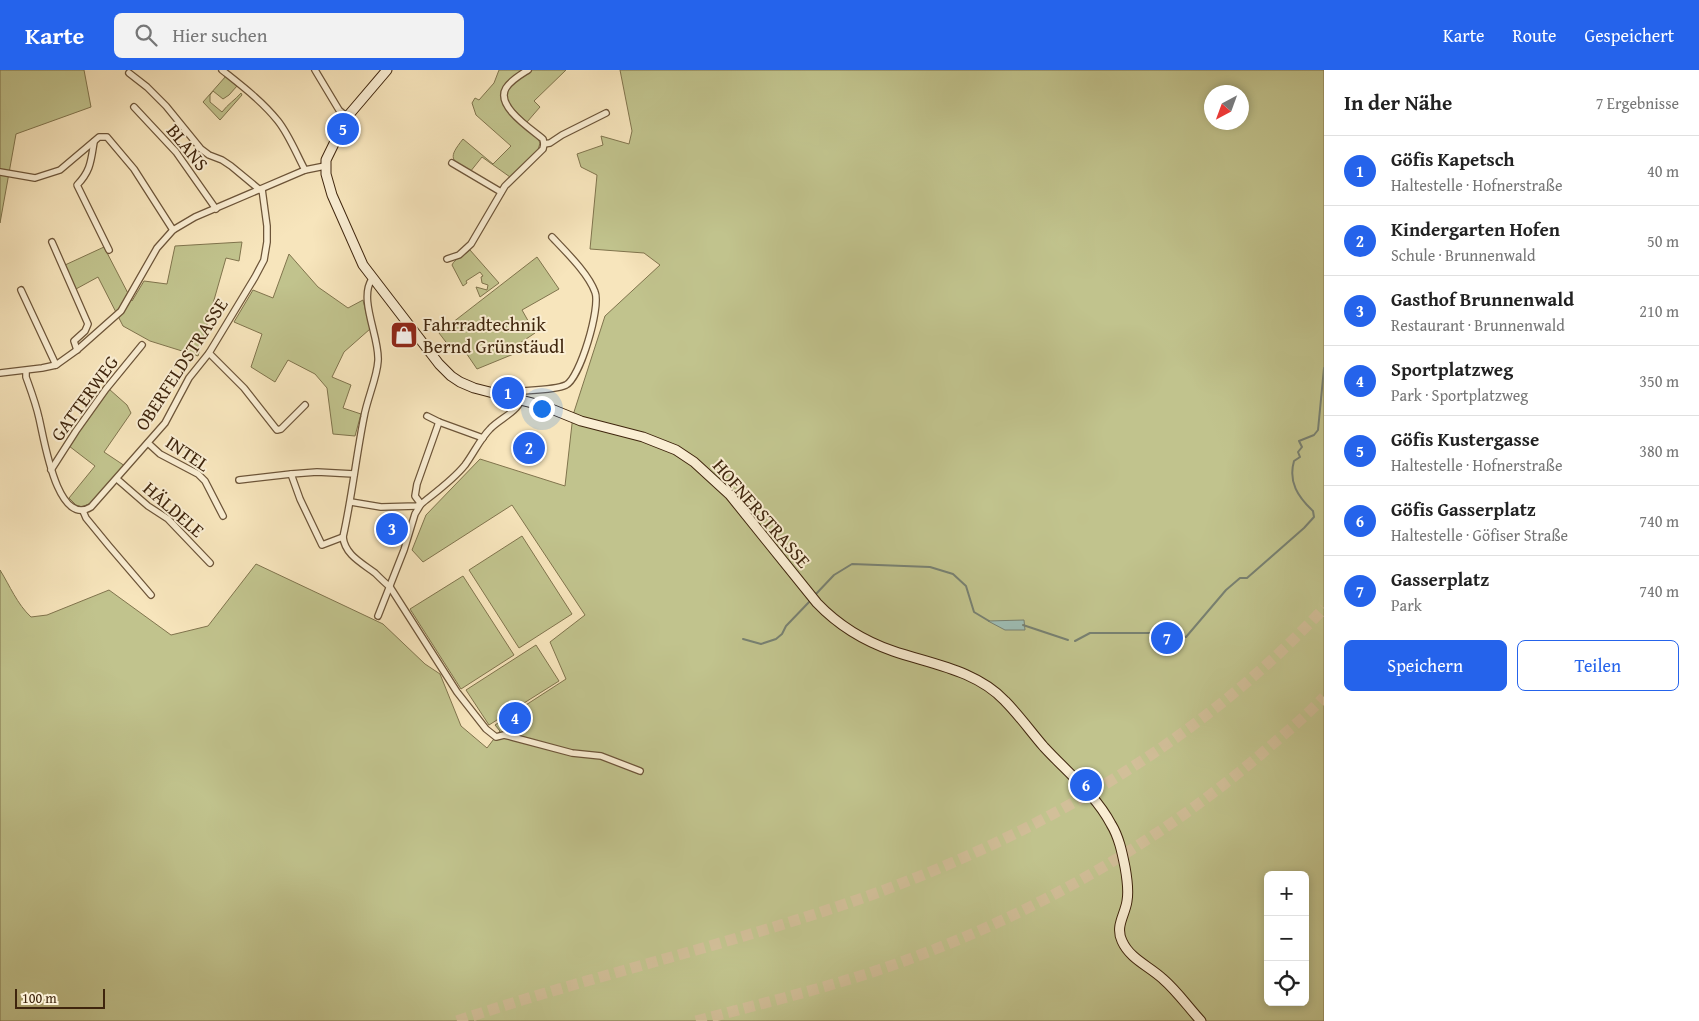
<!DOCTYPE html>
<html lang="de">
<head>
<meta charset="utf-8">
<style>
  :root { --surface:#fff; --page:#f2f2f2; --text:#222; --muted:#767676; --line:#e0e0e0; --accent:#2563eb }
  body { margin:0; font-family:"Gentium Book Plus",serif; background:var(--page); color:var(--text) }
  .controls { position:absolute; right:15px; bottom:15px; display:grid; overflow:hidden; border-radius:8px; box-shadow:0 2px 8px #0003 }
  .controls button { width:45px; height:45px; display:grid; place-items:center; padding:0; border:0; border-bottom:1px solid var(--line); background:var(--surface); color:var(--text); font:25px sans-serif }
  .compass { position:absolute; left:1204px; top:15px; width:45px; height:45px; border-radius:50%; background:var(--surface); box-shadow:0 2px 8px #0003; rotate:221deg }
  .scale { position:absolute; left:15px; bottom:12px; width:90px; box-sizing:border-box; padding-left:5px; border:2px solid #3f250d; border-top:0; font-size:14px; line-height:18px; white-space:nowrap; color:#3f250d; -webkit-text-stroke:4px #faeed3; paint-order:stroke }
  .you { position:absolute; left:541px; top:338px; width:18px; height:18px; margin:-12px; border:4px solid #fff; border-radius:50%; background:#1a73e8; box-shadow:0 0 0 8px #1a73e833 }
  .badge { display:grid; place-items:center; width:32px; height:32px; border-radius:50%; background:var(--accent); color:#fff; font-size:16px; font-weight:700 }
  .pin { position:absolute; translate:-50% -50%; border:2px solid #fff; box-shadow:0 1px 5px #0006 }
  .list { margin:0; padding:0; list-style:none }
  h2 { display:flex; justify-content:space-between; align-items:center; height:65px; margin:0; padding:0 20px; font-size:21px }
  h2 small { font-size:16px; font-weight:400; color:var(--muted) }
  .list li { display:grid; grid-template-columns:32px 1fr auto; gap:15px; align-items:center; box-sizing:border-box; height:70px; padding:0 20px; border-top:1px solid var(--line) }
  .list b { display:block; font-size:19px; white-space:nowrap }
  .list p { margin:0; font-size:16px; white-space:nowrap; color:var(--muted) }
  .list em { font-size:16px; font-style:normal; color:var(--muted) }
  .actions { display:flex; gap:10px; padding:15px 20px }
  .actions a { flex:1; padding:11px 0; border:1px solid var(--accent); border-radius:8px; text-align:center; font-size:18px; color:var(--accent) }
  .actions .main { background:var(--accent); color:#fff }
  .icon { flex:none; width:28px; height:28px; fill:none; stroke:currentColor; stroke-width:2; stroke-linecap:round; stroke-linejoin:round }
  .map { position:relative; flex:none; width:1324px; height:951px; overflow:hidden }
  header { display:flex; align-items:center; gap:30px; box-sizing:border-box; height:70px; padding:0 25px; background:var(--accent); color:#fff }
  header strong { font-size:24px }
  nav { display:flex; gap:28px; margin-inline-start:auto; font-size:18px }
  .search { width:350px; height:45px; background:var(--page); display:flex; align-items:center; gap:12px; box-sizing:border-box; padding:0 18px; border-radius:8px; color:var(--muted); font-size:19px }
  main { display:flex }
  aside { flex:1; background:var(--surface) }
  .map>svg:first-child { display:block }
</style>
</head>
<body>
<header>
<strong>Karte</strong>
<div class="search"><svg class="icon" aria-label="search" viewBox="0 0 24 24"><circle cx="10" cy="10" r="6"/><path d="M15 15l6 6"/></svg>Hier suchen</div>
<nav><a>Karte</a><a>Route</a><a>Gespeichert</a></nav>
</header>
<main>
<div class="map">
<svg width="1324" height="951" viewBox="0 0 1324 951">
  <rect width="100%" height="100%" fill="#f7e5bc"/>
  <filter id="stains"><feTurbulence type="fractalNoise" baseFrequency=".004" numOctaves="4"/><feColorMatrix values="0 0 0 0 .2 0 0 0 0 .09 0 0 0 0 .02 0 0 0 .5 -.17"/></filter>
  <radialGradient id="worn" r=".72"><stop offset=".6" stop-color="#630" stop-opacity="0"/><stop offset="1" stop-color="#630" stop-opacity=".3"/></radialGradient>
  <g fill="#c1c38d" stroke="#80744d" fill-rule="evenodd">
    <path d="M 0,0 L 84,0 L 91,37 L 16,64 L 0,153 Z"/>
    <path d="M 499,0 L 525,0 C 518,6 509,11 504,18 C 491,35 527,59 538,69 L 540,73 L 538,80 L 510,107 L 482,87 L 470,102 C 450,90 448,88 463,69 L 493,94 L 511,76 L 476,45 L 472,33 L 475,28 L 479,30 L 494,13 Z"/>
    <path d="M 532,0 L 566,0 L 534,31 L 540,37 L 527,52 C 497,25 501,22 532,0 Z"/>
    <path d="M 620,0 L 1324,0 L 1324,951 L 0,951 L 0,500 C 10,516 17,534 31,547 L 47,545 L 109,520 L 171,565 L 208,556 L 256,494 L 383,554 L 425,594 L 440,604 L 461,656 L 487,678 L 500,661 L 495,655 L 566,609 L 550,572 L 585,545 L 512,435 L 423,492 L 412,480 L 426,445 L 480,389 L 565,416 L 573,345 L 605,246 L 660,195 L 644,183 L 590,179 L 597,105 L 581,97 L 577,84 L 603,75 L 601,66 L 629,74 L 632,61 ZM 1212,22 L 1242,22 L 1242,52 L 1212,52 ZM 1268,805 L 1305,805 L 1305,932 L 1268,932 Z"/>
    <path d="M 226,6 L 237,16 L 229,25 L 223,29 L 213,21 L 210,25 L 210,32 L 222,42 C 228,34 235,30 241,23 L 242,25 L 220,50 L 203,32 Z"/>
    <path d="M 242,172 L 239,191 L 226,188 L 198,286 L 150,271 L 123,256 L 98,207 L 76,219 L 65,195 L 104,177 L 132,231 L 144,211 L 167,214 L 175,176 Z"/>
    <path d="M 470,180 L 499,213 L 480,227 L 476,217 L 487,220 L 488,215 L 482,213 L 481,207 L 483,206 L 480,202 L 466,211 L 467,213 L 463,216 L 452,195 C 455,188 464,186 470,180 Z"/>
    <path d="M 289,184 L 318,217 L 348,238 L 363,230 L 370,259 L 344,282 L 332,307 L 351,315 L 343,338 L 361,344 L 355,366 L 333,364 L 327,318 L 315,304 L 288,290 L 275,312 L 251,297 L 262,264 L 234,252 L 253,220 L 273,228 Z"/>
    <path d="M 537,187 L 559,219 L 522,240 L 535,263 L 520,273 L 521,281 L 477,299 L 460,274 L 452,280 L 439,263 Z"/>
    <path d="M 109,319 L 127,335 L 131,343 L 104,382 L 125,396 L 95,431 L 82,437 L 76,435 L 69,428 L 95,396 L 69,376 Z"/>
    <path d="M 522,466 L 572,544 L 519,578 L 469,500 Z"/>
    <path d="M 463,506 L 514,585 L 461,619 L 410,539 Z"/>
    <path d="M 536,575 L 559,611 L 489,655 L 466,620 Z"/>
  </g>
  <path fill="#9ebeb6" stroke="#788172" d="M 1024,550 L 1025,560 L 1005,560 L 988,551 Z"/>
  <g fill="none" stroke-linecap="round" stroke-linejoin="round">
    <g stroke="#788172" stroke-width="2">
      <path d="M 815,525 L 834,505 L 852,494 L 930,497 L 953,504 L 966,516 L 974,542 L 989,551"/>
      <path d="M 1023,555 L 1068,570"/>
      <path d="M 743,569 L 761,574 L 776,569 L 782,564 L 786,556 L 811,530"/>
      <path d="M 1075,571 L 1090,563 L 1160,563 L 1186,567 L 1226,520 L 1240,508 L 1247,508 L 1304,458 L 1314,447 L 1313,441 C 1298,427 1288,412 1294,391 L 1300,387 L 1298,382 L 1302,377 L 1299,371 L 1314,365 L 1318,360 L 1324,298"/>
    </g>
    <g stroke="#d2bf99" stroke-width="11" stroke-dasharray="11 5.5" stroke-linecap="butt">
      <path d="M 457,951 C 587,907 721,877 851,832 C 1027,771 1196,676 1324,538"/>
      <path d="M 696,951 C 771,931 848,913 920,885 C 1044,838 1159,771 1260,685 C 1282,666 1304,648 1324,627"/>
    </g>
    <g stroke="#6d5539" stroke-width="8">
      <g id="street">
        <path d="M 222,0 C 242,16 262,31 278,51 C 289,65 296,83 305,100"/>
        <path d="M 315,0 L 339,40 L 347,47"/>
        <path d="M 129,3 L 147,17 L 166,36 L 201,79 L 209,85 L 222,90 L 231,96 L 260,120"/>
        <path d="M 134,37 L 176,82 L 216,139"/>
        <path d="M 94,72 C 91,90 91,101 77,115 L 109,180"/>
        <path d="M 544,74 L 550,73 L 562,65 L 606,43"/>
        <path d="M 452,93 L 501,122"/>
        <path d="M 0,102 L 35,108 L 60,100 L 99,67 L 107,67 L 134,99 L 173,160"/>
        <path d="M 52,172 L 88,254 L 85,261 L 74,271 L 77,280"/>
        <path d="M 447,189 L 459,185 L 471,174 L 505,116 L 543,79 L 544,74 L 543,69 C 531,59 495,36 506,18 C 511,10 520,5 528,0"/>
        <path d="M 372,209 C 358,229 380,268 378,291 C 377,308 367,329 364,347 C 356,387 352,427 343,467 C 345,485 362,493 375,503 C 380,508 385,513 390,517 L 457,622 L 486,659 L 496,667 L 504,665 L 512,667 L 572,683 L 601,686 L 640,701"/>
        <path d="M 21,220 L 56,295"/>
        <path d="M 209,283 L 244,318 L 277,360 L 281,359 L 305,335"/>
        <path d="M 26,301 L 26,307 C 31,321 36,334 39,348 C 44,368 57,458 91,437 L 165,353 L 189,308 L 209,283 L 255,207 L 264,190 L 267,172 L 267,156 L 262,119"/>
        <path d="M 0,303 L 42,298 L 56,295 L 77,280 L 121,241 L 157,178 L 173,160 L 195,147 L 305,100 L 325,96"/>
        <path d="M 516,329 L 520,321 C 532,320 555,320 566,315 C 580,308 601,237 595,222 C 588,203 566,182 552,167"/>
        <path d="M 427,346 L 439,352 L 483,368"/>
        <path d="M 148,373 L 160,384 L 198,404 L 205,411 L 223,446"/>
        <path d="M 51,400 L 76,361 L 106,319 L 142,275"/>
        <path d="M 117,409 L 148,436 L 168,449 L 210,493"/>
        <path d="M 239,410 L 291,404"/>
        <path d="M 351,432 L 381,437 L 417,436 L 421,434 C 436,422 453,410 465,395 C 474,383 480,369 490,359 C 499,349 516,343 521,330"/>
        <path d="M 83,441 L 86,448 L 109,476 L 151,525"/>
        <path d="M 343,467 L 322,475 L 300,429 L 291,404 L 317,402 L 354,404"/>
        <path d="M 378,546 L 404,480 L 415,444 L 421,434 L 415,426 L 417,414 L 439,352"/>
      </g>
    </g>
    <g stroke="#3f250d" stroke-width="11">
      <path id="secondary" d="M 387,0 L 347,47 L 326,90 L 326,104 L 332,125 L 363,195 L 439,294 L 451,306 L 460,312 L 474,318 L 544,336 L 581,351 L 643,367 L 676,380 L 694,392 L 730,425 L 817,533 C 838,555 864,571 893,581 C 931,594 976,600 1005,631 C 1019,645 1031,662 1044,677 C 1066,701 1096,725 1111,754 C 1119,767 1122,782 1125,797 C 1127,808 1129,820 1127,831 C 1125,845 1115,856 1122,871 C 1130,889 1149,896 1163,909 C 1177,921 1188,937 1201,951"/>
    </g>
    <use href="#street" stroke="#faeed3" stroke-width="5.5"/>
    <use href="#secondary" stroke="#faeed3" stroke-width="9"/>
  </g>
  <defs>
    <g id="shop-square" transform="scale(1.4375)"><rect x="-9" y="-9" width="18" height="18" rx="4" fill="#8f2418" stroke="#faeed3"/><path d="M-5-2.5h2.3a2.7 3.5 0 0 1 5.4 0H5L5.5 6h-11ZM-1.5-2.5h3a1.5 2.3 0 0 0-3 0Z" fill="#fff"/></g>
  </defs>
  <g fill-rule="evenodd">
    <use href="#shop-square" x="404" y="265"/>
  </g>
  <g text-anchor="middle" stroke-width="4" stroke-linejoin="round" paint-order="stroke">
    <g font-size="19" fill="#3f250d" stroke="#faeed3">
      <text transform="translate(188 77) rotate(51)" y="7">BLANS</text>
      <text transform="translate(181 294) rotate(-57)" y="7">OBERFELDSTRASSE</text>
      <text transform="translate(84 328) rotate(-54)" y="7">GATTERWEG</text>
      <text transform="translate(188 383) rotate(34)" y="7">INTEL</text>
      <text transform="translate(174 439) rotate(41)" y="7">HÄLDELE</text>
      <text transform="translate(762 443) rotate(49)" y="7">HOFNERSTRASSE</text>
    </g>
    <g font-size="19" fill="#3f250d" stroke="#faeed3" text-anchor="start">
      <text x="423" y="261">Fahrradtechnik<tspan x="423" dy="22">Bernd Grünstäudl</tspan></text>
    </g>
  </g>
  <rect width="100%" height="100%" filter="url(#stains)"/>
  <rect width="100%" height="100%" fill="url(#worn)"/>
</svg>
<div class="controls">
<button>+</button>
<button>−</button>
<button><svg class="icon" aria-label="locate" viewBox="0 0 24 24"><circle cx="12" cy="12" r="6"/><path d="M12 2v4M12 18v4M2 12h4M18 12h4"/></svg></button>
</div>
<svg class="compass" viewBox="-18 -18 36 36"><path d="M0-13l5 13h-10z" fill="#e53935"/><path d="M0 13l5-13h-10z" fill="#767676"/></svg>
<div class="scale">100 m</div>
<div class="you"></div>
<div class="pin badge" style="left:508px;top:323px">1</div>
<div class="pin badge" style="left:529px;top:378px">2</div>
<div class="pin badge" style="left:392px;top:459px">3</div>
<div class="pin badge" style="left:515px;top:648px">4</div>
<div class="pin badge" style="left:343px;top:59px">5</div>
<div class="pin badge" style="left:1086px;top:715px">6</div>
<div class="pin badge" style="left:1167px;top:568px">7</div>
</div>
<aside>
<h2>In der Nähe<small>7 Ergebnisse</small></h2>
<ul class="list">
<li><span class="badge">1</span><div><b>Göfis Kapetsch</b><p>Haltestelle · Hofnerstraße</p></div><em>40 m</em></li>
<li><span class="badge">2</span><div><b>Kindergarten Hofen</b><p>Schule · Brunnenwald</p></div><em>50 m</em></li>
<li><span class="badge">3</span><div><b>Gasthof Brunnenwald</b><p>Restaurant · Brunnenwald</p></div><em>210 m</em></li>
<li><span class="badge">4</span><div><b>Sportplatzweg</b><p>Park · Sportplatzweg</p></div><em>350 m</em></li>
<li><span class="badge">5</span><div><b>Göfis Kustergasse</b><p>Haltestelle · Hofnerstraße</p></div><em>380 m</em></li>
<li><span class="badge">6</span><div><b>Göfis Gasserplatz</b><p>Haltestelle · Göfiser Straße</p></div><em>740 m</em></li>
<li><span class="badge">7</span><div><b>Gasserplatz</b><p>Park</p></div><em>740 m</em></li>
</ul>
<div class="actions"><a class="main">Speichern</a><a>Teilen</a></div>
</aside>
</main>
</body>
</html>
